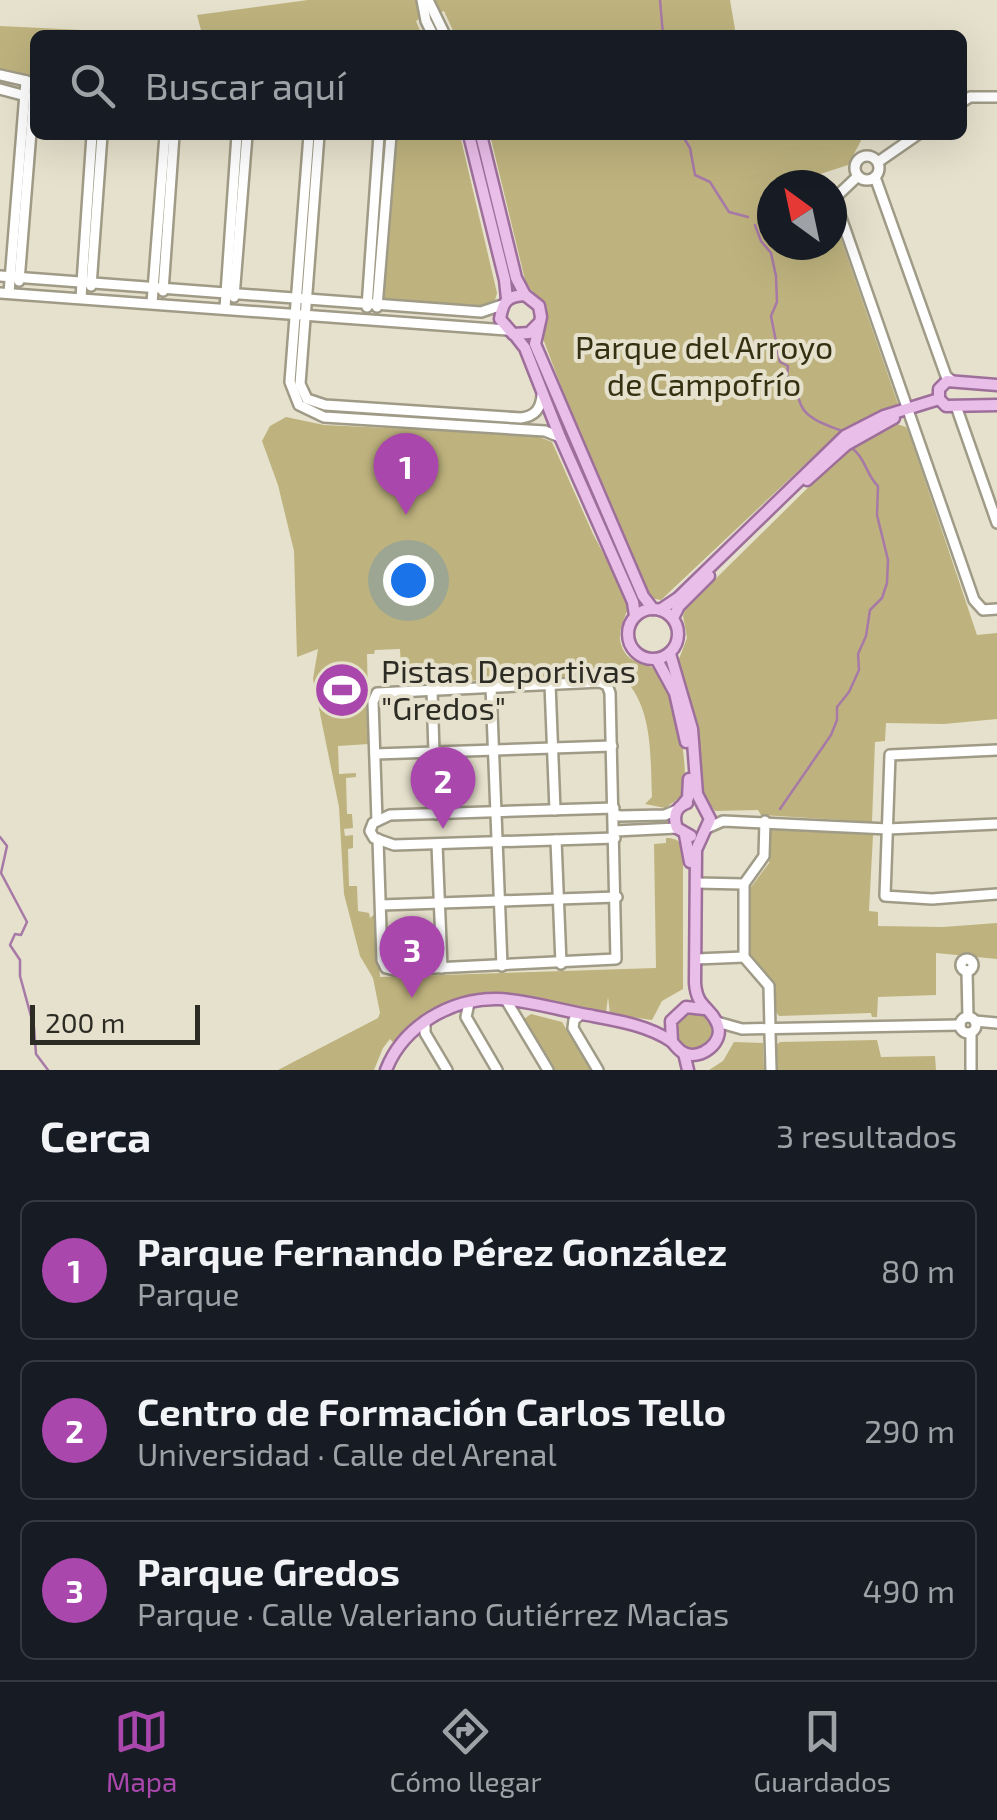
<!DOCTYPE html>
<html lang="es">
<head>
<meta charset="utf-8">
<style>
  :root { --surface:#171b24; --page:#242831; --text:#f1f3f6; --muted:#9ea1a6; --line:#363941; --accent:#aa47ad }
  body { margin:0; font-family:"Exo 2",sans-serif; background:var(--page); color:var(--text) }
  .compass { position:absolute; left:757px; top:170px; width:90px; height:90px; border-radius:50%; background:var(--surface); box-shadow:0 10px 40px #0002; rotate:327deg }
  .scale { position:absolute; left:30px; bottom:25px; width:170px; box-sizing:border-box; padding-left:10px; border:5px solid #2d2c24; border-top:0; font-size:28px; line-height:35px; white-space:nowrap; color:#2d2c24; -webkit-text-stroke:8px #e6e1cc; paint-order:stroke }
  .you { position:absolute; left:408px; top:580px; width:35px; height:35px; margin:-25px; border:8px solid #fff; border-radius:50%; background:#1a73e8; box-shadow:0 0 0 15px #1a73e833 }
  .badge { display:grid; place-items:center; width:65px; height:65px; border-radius:50%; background:var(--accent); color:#fff; font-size:32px; font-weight:700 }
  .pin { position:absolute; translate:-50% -82px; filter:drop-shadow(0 2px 5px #0008) }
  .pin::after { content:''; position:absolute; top:52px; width:35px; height:30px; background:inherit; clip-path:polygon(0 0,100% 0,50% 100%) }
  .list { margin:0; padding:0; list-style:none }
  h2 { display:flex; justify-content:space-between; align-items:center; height:130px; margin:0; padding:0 40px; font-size:42px }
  h2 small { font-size:32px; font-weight:400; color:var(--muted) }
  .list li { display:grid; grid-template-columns:65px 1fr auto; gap:30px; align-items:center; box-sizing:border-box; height:140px; margin:0 20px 20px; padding:0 20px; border:2px solid var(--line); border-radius:15px }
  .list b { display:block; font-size:38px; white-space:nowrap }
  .list p { margin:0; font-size:32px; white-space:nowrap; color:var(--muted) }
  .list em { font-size:32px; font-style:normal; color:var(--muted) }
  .icon { flex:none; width:55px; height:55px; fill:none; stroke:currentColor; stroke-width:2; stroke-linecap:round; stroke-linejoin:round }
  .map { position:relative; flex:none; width:997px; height:1070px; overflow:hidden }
  .search { position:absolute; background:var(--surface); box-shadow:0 10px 40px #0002; left:30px; right:30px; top:30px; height:110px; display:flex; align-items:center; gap:25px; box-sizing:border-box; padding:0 35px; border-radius:15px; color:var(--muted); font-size:38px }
  .sheet { height:610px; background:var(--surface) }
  nav { display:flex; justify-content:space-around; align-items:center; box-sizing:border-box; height:140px; border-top:2px solid var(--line); background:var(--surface); font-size:28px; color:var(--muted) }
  nav a { display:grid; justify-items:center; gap:5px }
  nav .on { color:var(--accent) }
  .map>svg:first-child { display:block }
</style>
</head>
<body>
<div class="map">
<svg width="997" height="1070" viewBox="0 0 997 1070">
  <rect width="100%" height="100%" fill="#e6e1cc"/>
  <g fill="#beb37e">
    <path d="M 308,0 L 420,0 L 422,17 L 416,21 L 422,35 L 198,35 L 202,34 L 197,15 Z"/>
    <path d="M 435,0 L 730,0 L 736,35 L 455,35 L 444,11 L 438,13 Z"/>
    <path d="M 0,26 L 184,35 L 35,35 L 35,79 L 0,71 Z"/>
    <path d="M 395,135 L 460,135 L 497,293 L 494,304 L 487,308 L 384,299 Z"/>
    <path d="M 490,135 L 864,135 L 848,165 L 808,178 L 810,185 L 772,185 L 772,245 L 832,245 L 832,213 L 898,404 L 856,423 L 834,437 L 661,600 L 649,598 L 643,589 L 611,518 L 616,515 L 568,405 L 542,336 L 545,319 L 544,304 L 526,284 Z"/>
    <path d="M 286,417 L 324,425 L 534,435 L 552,442 L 593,534 L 629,602 C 627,618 615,630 622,647 C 629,666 648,661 659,672 C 679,691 687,767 685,794 L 665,808 L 645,804 L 652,797 C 650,754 654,702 617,672 L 616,676 L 402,683 L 400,649 L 375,650 L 374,654 L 367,654 L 369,744 L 338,746 L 339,774 L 356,773 L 356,777 L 346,778 L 347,814 L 352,814 L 353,828 L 344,829 L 345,836 L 353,835 L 353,848 L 348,849 L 349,886 L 357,886 L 358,911 L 369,913 L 370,918 L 376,913 L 380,977 L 656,968 L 654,844 L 666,843 L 666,838 C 680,838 682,844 683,856 L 683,989 L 662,1001 L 652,1020 L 610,1014 L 608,997 L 606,1013 L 554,1002 L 553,1005 L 459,1001 L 396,1045 L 390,1039 L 383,1048 L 374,1070 L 278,1070 L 378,1018 L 380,1013 L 373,978 L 360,956 L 344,894 L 339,807 L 313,679 L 318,649 L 297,657 L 294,551 L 278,485 L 262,441 L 270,426 Z"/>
    <path d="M 897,424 L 906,427 L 909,433 L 977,635 L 997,633 L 997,719 L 944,724 L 886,723 L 885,741 L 875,742 L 872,822 L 761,815 L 758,810 L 715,811 L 701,793 L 698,733 L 677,664 L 687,638 L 683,616 L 686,608 L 840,456 L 861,441 Z"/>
    <path d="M 771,829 L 873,835 L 869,911 L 878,912 L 878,926 L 943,927 L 997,923 L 997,959 L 936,953 L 936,995 L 878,997 L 877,1017 L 872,1017 L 871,1013 L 779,1016 L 776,1012 L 773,982 L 751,955 L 751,887 L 769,863 Z"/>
    <circle cx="693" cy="1031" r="19"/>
    <path d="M 531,1014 L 562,1022 L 591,1070 L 555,1070 L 524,1019 Z"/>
    <path d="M 877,1040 L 881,1057 L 935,1056 L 936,1070 L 777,1070 L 776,1045 L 780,1042 Z"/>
    <path d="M 734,1042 L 763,1043 L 764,1070 L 709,1070 L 723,1061 Z"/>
  </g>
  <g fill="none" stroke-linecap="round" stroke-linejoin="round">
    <g stroke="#a779a7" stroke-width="2.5">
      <path d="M 660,0 L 663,35"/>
      <path d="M 682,135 L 690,148 L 695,175 L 710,182 L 729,212 L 748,217"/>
      <path d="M 755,225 L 761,241 L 771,253 L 776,276 L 777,302 L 771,316 L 780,362 L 788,366 L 787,376 C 798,387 796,393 801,405 C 807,420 830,426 842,431"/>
      <path d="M 780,809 L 831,735 L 837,720 L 837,707 L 849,692 L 859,670 L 858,654 L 866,636 L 870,610 L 882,598 L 887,583 L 888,560 L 877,515 L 878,486 C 866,475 866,459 853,449"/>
      <path d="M 0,837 L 7,846 L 1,873 L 27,922 L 21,935 L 15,934 L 10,945 L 20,960 L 20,976 L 34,1027 L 36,1054 L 48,1070"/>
    </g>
    <g stroke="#9f9b86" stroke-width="14">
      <g id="minor">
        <path d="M 422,0 L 426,21 L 433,35"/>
        <path d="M 428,0 L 445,35"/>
        <path d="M 0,75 L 27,81"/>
        <path d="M 0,89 L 26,96"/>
        <path d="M 962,102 L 970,97 L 997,97"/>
        <path d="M 309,135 L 290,382 L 299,405 L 324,417 L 545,431 L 560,437"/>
        <path d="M 319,135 L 300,384 L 307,399 L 325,405 L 521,418 C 536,416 541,408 542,395"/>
        <circle cx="867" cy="168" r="12"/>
        <path d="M 878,162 L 917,135"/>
        <path d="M 858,176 L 838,195 L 836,203 L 974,600 L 983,610 L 997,609"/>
        <path d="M 875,177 L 946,376 L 952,381"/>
        <path d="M 0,276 L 481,312 L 502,305"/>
        <path d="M 19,281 L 35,82"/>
        <path d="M 91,286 L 102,135"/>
        <path d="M 163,291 L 174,135"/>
        <path d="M 0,293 L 507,330"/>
        <path d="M 9,293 L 26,81"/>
        <path d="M 234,297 L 247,135"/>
        <path d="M 81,298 L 92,135"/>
        <path d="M 152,303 L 165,135"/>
        <path d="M 367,307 L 379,135"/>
        <path d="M 377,307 L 391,135"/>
        <path d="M 225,308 L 237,135"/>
        <path d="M 956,406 L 997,523"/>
        <path d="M 550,684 L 555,810"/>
        <path d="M 491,687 L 502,966"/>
        <path d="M 432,690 L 436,814"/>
        <path d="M 997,750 L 890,755 L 885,896 L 932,899 L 997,894"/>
        <path d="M 375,754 L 612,746"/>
        <path d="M 614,808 L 390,815 L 373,823 L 370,831 L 374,838 L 394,845 L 615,838"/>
        <path d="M 614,813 L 619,816 L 665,815 L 677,810"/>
        <path d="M 377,821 L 373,702 L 377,693 L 600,682 L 607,685 L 610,693 L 616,959 L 394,970 L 386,968 L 382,960 L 378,839"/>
        <path d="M 765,821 L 764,856 L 744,884 L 744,957 L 769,986 L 770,1028"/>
        <path d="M 707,828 L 723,821 L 888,829 L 997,824"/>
        <path d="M 615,831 L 677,828"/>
        <path d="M 556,840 L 561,964"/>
        <path d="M 437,844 L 442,968"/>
        <path d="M 696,883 L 744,884"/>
        <path d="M 381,905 L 617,897"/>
        <circle cx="967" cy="965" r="6"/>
        <path d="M 696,959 L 744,957"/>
        <path d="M 967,971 L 968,1017"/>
        <path d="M 506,1000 L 548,1070"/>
        <path d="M 469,1003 L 466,1017 L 497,1070"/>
        <path d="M 581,1014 L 574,1020 L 573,1028 L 598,1070"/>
        <circle cx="968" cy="1025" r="8"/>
        <path d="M 425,1021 L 425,1033 L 447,1070"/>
        <path d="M 975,1021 L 997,1023"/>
        <path d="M 717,1022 L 742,1029 L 960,1025"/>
        <path d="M 770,1033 L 771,1070"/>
        <path d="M 971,1070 L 971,1033"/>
      </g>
    </g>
    <g stroke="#9e6f9b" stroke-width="15">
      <g id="major">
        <path d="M 469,135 L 505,280 L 507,299"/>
        <path d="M 481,135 L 516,278 L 525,295"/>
        <path d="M 538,324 L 529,333 L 513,334 L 500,319 C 503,301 507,296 525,295 L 539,306 L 541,317 L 535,344 L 643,596 L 653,609"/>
        <path d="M 514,334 L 525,348 L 560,437 L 633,602 L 635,616"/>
        <path d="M 939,399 L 939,389 L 947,381 L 997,385"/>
        <path d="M 939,399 L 946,406 L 997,405"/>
        <path d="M 807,480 L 846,445 L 894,418"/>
        <circle cx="653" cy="634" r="25"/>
        <path d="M 660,610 L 678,598 L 845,436 L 884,416 L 939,399"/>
        <path d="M 673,618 L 679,606 L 709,576"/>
        <path d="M 670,654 L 692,729 L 697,794 L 710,819 L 696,850 L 695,983 C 697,1008 709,1005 717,1023 C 726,1042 700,1061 684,1053 C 679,1051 676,1046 672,1042 L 671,1021 L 686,1007 L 704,1009"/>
        <path d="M 657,660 L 675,693 L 686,742"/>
        <path d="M 687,803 C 675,807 673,817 677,828 L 691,836"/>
        <path d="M 683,804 L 688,798 L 689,779"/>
        <path d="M 685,835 L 690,862"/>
        <path d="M 684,1053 L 688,1070"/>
        <path d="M 386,1070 C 403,1026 451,998 498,999 C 526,1000 555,1009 582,1014 C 613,1020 645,1024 671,1041"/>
      </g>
    </g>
    <use href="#minor" stroke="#fff" stroke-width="9"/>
    <use href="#major" stroke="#e9bee9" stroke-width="10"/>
  </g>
  <defs>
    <g id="stadium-disc" transform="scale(2.875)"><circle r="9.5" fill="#aa47ad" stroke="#e6e1cc"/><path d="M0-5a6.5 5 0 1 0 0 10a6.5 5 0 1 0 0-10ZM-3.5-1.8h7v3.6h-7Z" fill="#fff"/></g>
  </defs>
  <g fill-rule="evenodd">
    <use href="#stadium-disc" x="342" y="690"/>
  </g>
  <g text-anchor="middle" stroke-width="8" stroke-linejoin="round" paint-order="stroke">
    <g font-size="32" fill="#363012" stroke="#e6e1cc">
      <text x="704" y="359">Parque del Arroyo<tspan x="704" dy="37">de Campofrío</tspan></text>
    </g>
    <g font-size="32" fill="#2d2c24" stroke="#e6e1cc" text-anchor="start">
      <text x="381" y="683">Pistas Deportivas<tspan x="381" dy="37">"Gredos"</tspan></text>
    </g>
  </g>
</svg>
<svg class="compass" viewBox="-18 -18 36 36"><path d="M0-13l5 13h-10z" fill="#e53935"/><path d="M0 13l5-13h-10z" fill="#9ea1a6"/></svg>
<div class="scale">200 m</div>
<div class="you"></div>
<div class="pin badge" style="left:406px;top:515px">1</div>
<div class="pin badge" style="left:443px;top:829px">2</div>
<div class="pin badge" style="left:412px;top:998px">3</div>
<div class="search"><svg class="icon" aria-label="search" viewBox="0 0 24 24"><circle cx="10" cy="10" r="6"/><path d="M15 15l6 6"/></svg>Buscar aquí</div>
</div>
<section class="sheet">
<h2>Cerca<small>3 resultados</small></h2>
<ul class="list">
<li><span class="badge">1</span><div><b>Parque Fernando Pérez González</b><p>Parque</p></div><em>80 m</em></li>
<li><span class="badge">2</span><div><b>Centro de Formación Carlos Tello</b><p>Universidad · Calle del Arenal</p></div><em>290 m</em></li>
<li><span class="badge">3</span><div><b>Parque Gredos</b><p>Parque · Calle Valeriano Gutiérrez Macías</p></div><em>490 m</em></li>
</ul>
</section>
<nav>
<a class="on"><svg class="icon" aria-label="map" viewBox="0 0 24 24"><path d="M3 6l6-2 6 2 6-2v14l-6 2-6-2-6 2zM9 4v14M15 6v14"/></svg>Mapa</a>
<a><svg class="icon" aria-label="directions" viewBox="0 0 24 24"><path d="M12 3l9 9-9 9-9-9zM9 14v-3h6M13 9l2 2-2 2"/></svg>Cómo llegar</a>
<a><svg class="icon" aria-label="saved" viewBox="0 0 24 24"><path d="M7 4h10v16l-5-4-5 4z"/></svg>Guardados</a>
</nav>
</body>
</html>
